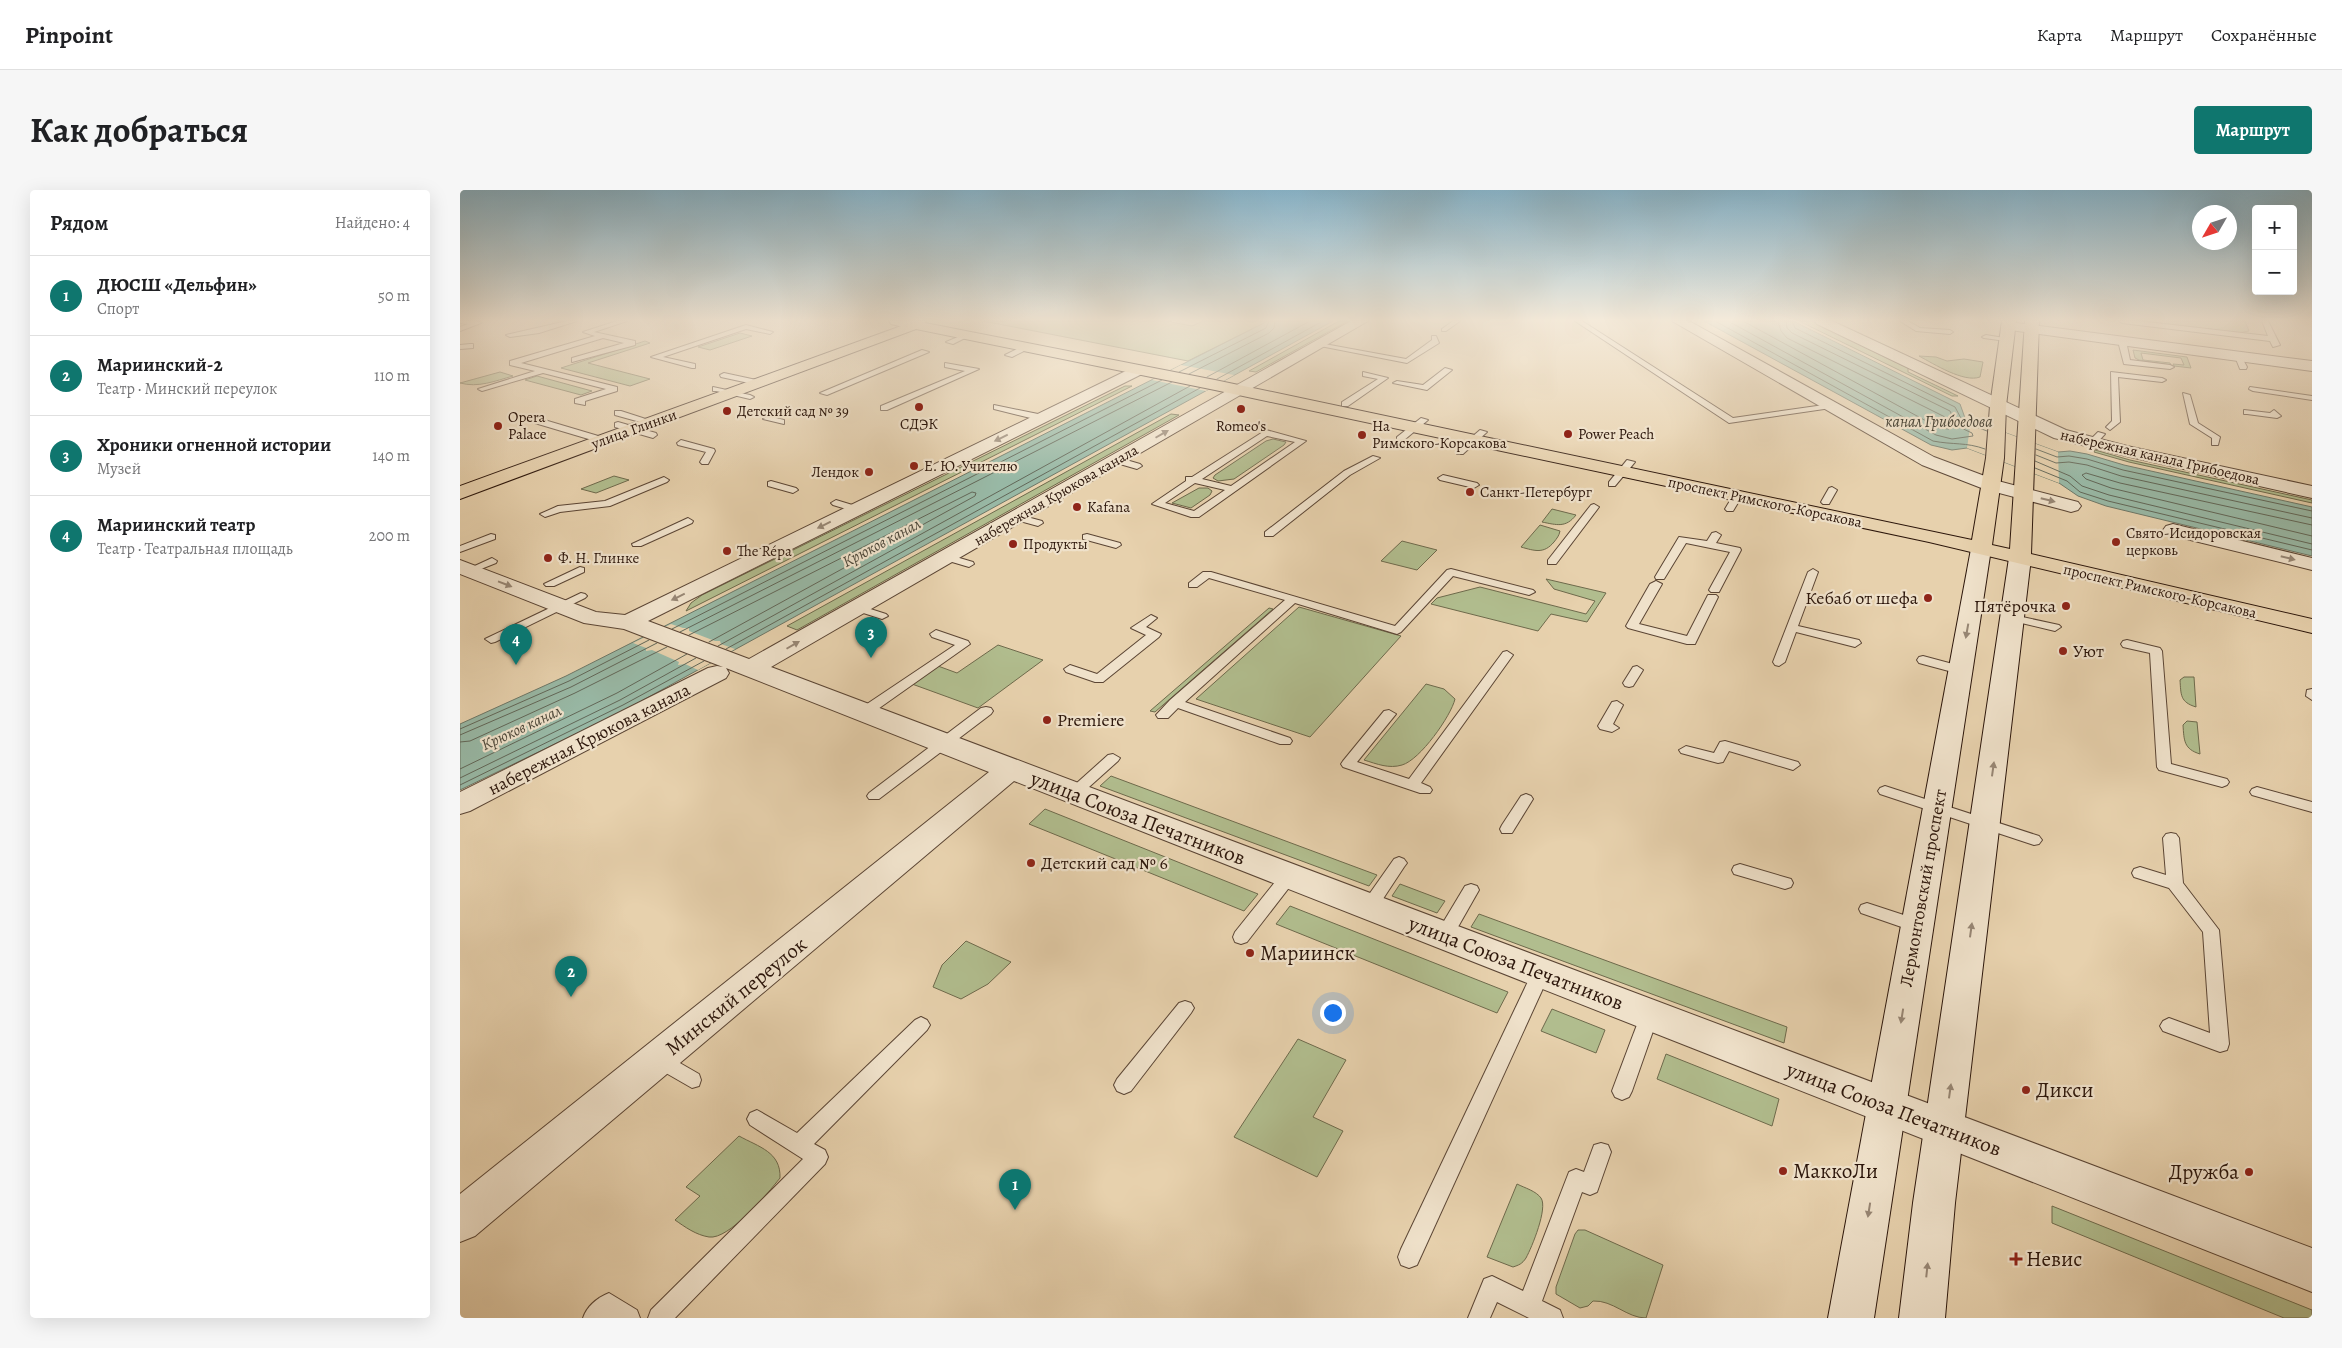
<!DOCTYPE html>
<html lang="ru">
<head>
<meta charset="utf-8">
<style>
  :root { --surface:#fff; --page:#f6f6f6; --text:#202124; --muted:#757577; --line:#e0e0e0; --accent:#0f766e }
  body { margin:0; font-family:Alegreya,serif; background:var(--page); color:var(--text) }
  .controls { position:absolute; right:15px; top:15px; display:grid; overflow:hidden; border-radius:5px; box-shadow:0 5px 20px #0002 }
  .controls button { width:45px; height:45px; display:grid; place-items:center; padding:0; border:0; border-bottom:1px solid var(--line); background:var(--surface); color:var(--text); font:25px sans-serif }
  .compass { position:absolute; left:1732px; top:15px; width:45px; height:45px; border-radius:50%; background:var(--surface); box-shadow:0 5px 20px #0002; rotate:231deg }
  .you { position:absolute; left:872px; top:822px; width:18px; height:18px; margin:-12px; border:4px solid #fff; border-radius:50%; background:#1a73e8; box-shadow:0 0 0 8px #1a73e833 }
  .badge { display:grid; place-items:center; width:32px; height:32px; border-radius:50%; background:var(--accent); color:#fff; font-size:16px; font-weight:700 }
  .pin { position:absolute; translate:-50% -41px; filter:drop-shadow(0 1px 2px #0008) }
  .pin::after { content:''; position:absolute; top:26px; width:18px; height:15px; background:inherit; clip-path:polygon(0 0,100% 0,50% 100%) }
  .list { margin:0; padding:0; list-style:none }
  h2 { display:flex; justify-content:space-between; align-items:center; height:65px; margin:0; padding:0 20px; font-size:21px }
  h2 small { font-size:16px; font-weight:400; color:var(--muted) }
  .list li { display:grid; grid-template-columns:32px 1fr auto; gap:15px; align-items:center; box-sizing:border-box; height:80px; padding:0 20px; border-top:1px solid var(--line) }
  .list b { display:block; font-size:19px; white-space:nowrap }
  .list p { margin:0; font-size:16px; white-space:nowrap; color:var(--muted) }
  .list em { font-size:16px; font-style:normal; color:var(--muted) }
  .map { position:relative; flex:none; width:1852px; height:1128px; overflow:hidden; border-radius:5px }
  header { display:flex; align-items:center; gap:30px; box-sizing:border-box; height:70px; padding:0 25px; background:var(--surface); border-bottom:1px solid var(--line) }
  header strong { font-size:24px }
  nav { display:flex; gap:28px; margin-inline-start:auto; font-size:18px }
  .intro { display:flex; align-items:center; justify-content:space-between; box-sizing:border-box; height:120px; padding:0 30px }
  h1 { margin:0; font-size:35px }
  .button { padding:12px 22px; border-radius:5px; background:var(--accent); color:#fff; font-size:18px; font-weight:700 }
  main { display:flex; gap:30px; padding:0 30px }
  aside { flex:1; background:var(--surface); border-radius:5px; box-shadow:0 5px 20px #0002 }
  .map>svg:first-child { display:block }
</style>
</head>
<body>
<header>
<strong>Pinpoint</strong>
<nav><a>Карта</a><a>Маршрут</a><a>Сохранённые</a></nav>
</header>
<div class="intro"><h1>Как добраться</h1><a class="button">Маршрут</a></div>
<main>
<aside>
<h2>Рядом<small>Найдено: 4</small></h2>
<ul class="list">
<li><span class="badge">1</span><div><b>ДЮСШ «Дельфин»</b><p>Спорт</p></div><em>50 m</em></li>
<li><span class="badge">2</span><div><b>Мариинский-2</b><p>Театр · Минский переулок</p></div><em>110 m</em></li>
<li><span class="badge">3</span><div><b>Хроники огненной истории</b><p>Музей</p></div><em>140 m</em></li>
<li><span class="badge">4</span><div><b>Мариинский театр</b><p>Театр · Театральная площадь</p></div><em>200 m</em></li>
</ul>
</aside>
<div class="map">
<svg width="1852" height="1128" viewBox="0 0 1852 1128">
  <rect width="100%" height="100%" fill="#e7d1ad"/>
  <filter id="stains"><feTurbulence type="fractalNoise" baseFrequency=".004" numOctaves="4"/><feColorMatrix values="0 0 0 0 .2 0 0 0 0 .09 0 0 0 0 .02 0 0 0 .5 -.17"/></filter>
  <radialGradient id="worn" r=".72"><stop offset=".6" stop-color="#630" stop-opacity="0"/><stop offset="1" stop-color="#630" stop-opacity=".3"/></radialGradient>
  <g fill="#b1bd8e" stroke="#6e6a4c">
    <path d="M 523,131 L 712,131 L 711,132 L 732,136 L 743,131 L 808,131 L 728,171 Z"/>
    <path d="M 879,131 L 888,131 L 796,182 L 789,181 Z"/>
    <path d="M 1339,131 L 1351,131 L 1448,178 L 1448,182 L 1498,206 L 1492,206 Z"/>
    <path d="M 1706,131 L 1785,131 L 1789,141 L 1778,143 L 1707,134 Z"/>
    <path d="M 280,143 L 292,146 L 250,160 L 238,157 Z"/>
    <path d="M 185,151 L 190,153 L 128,173 L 190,189 L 170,196 L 101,178 Z"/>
    <path d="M 1673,160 L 1727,167 L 1731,178 L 1714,176 L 1713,174 L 1724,175 L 1721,168 L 1681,163 L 1683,170 L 1710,173 L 1711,175 L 1679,170 L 1675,168 Z"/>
    <path d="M 1459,166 L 1476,167 L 1487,171 L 1504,169 L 1523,172 L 1520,187 C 1504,193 1474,174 1459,166 Z"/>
    <path d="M 40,182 L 53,186 C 35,191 18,198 0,193 Z"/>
    <path d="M 77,186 L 132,201 L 121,205 L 65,190 Z"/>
    <path d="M 665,196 L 672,196 L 226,421 L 231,413 L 242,405 Z"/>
    <path d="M 711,224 L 719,225 L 337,440 L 327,436 Z"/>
    <path d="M 813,249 L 826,252 L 824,255 L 774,289 L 758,291 L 753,288 L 755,285 L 806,251 Z"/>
    <path d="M 1635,260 L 1670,270 L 1852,310 L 1852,313 L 1669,272 L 1634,262 Z"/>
    <path d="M 154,286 L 169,290 L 136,303 L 121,299 Z"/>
    <path d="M 739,298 L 748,298 L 752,301 L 750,305 L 731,318 L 712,313 Z"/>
    <path d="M 1092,319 L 1116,325 C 1106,338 1097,335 1082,332 Z"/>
    <path d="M 1080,335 L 1100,341 C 1099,346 1097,348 1094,352 C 1084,364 1075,361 1061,357 Z"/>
    <path d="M 942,351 L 977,360 L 957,380 L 921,371 Z"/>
    <path d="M 1086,389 L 1146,403 L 1127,432 L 1091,424 L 1078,441 L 971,414 L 977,408 L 1020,397 L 1126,424 L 1135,411 L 1094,399 Z"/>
    <path d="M 839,417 L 941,446 L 850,547 L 736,509 Z"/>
    <path d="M 809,418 L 813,419 L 695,522 L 690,521 Z"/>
    <path d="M 538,455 L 583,470 L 518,518 L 452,494 L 478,476 L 497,483 Z"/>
    <path d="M 1724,487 L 1734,487 L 1736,517 C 1720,512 1721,505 1720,490 Z"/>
    <path d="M 966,494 L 984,499 L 995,509 C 991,526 960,570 942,575 C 929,579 917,574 904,570 Z"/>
    <path d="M 1727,531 L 1737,532 L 1740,564 C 1724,559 1724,551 1723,535 Z"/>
    <path d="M 651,586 L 917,685 L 909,696 L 640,596 Z"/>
    <path d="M 585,619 L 798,704 L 784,721 L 569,634 Z"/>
    <path d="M 940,694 L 985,711 L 977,723 L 932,706 Z"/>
    <path d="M 830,716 L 1048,802 L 1037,823 L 816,734 Z"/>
    <path d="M 1019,724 L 1327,837 L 1324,853 L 1011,737 Z"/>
    <path d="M 506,751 L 551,772 L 528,794 L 501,809 L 473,797 L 482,775 Z"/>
    <path d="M 1092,819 L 1145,840 L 1136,863 L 1081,841 Z"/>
    <path d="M 838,849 L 886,870 L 853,927 L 883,941 L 857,987 L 774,947 Z"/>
    <path d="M 1206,864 L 1319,909 L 1312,936 L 1197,889 Z"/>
    <path d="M 279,946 C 299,957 321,962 320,988 C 308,1003 269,1050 249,1047 C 236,1045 225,1037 215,1030 L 240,1006 L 226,997 Z"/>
    <path d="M 1057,994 C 1065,998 1076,1001 1081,1008 C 1088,1018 1072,1057 1066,1068 C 1062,1074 1059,1075 1053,1077 L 1027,1067 Z"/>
    <path d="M 1592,1016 L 1852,1120 L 1852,1128 L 1824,1128 L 1592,1033 Z"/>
    <path d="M 1118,1040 L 1125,1040 L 1203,1075 L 1186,1128 C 1167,1128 1153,1110 1133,1111 L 1128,1116 L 1120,1118 L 1096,1104 L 1096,1097 L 1115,1044 Z"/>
  </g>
  <g fill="#98b8a5" stroke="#6d7767">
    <path d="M 808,131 L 873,131 L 165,520 L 0,600 L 0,534 L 106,486 Z"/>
    <path d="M 1244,131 L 1333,131 L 1500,214 L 1505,228 L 1598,262 L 1610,261 L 1627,264 L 1664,275 L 1852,317 L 1852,366 L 1646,316 L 1618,306 L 1599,293 L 1507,258 L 1492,260 L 1471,255 Z"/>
  </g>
  <g fill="#e7d1ad">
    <path d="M 721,175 L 774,185 L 746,201 L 692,190 Z"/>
    <path d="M 1511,230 L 1598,262 L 1599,293 L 1507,258 Z"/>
    <path d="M 211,434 L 223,438 L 229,438 L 229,441 L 255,451 L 260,451 L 261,454 L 275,459 L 238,480 L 225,474 L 218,475 L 219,472 L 192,460 L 186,461 L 186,458 L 173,453 Z"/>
  </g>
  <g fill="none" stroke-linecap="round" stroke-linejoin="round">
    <g stroke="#626758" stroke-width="1">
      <path d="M 1255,131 L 1473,251 C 1493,255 1506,252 1525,259"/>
      <path d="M 1268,131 L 1476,245 L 1492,249 L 1513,246 L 1512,243 L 1497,236 L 1490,221 L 1332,143 L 1327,138 L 1326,131"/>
      <path d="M 1283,131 L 1479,238 L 1489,239 L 1485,227 L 1327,148 L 1321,141 L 1318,131"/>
      <path d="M 1332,131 L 1335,138 L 1495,217 L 1503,232 L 1527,241"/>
      <path d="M 719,182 L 806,138 L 809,131"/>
      <path d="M 729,184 L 809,143 L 814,138 L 815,131"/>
      <path d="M 747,187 L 850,131"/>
      <path d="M 757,189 L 863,131"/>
      <path d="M 1576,259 L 1597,267 L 1609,266 L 1627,269 L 1663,280 L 1852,321"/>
      <path d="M 1576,265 L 1596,273 L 1609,272 L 1627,275 L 1661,286 L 1852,328"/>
      <path d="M 1575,271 L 1610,286 L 1622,296 L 1649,305 L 1852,354"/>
      <path d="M 1575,278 L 1607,291 L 1620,302 L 1648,311 L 1852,360"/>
      <path d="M 1852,335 L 1660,293 L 1626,283 L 1622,285 L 1626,289 L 1651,298 L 1852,346"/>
      <path d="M 212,439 L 702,190"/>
      <path d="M 220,442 L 712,192"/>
      <path d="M 229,445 L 512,302 L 516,303 L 515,306 L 249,452"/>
      <path d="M 258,456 L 730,196"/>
      <path d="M 266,459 L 740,198"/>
      <path d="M 0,539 L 109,491 L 189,450"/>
      <path d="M 0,545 L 111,497 L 197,453"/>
      <path d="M 0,552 L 10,551 L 115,503 L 207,457"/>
      <path d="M 0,579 L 157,503 L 227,464"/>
      <path d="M 0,588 L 160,510 L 236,468"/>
      <path d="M 0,595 L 163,515 L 244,471"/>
    </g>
    <g stroke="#5b4534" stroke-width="2">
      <g id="lane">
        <path d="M 0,131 L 17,131 L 21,133 L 0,141 L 0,137 L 8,134 L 0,133 Z"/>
        <path d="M 107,131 L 117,131 L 79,143 L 50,147 L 46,145 Z"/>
        <path d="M 157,131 L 167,131 L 134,142 L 175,151 L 175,155 L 112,172 L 112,168 L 164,153 L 143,148 L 61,173 L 157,197 L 157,201 L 125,211 L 125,215 L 115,213 L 115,209 L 146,199 L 83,183 L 22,201 L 18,199 L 75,181 L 50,175 L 50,171 L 135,146 L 123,142 Z"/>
        <path d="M 993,131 L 1000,131 L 986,141 L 982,141 L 982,139 Z"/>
        <path d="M 1115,131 L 1122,131 L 1273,228 L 1371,214 L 1375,216 L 1371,218 L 1269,233 Z"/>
        <path d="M 1440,131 L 1448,131 L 1460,138 L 1490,140 L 1493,142 L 1490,144 L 1456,141 Z"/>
        <path d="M 1659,131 L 1678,131 L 1808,146 L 1802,131 L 1808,131 L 1820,155 L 1813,157 L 1810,151 L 1662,133 Z"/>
        <path d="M 286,135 L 313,142 L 310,144 L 286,139 L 203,167 L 235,174 L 235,178 L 232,178 L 191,167 Z"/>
        <path d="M 505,144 L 511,145 L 493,154 L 486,152 Z"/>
        <path d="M 1526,145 L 1550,149 L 1546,151 L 1524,148 L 1522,147 Z"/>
        <path d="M 972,146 L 976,146 L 979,153 L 947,173 L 855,155 L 859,153 L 946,169 L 972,150 Z"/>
        <path d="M 1662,149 L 1666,151 L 1670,170 L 1710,175 L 1714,177 L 1710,179 L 1664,174 L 1658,151 Z"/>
        <path d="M 10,154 L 13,154 L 13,158 L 0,159 L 0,155 Z"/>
        <path d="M 563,156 L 570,158 L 552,167 L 545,165 Z"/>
        <path d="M 462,160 L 469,162 L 367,205 L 360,203 Z"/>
        <path d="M 1774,164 L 1780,164 L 1787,177 L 1786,179 L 1780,179 Z"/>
        <path d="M 485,173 L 519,179 L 427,220 L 421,220 L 421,216 L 505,181 L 485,177 Z"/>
        <path d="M 985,178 L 992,180 L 967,200 L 933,193 L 937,191 L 963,195 Z"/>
        <path d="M 903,182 L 928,188 L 888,216 L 882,216 L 882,212 L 918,189 L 903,186 Z"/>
        <path d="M 1651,182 L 1702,188 L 1706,190 L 1702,192 L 1658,187 L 1660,232 L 1650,240 L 1646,237 L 1652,231 Z"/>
        <path d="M 264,183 L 301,191 L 302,193 L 298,195 L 261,187 L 260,185 Z"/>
        <path d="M 253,197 L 290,205 L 294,207 L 290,209 L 256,201 L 253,201 Z"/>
        <path d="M 1790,197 L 1852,206 L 1852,210 L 1793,201 L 1789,199 Z"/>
        <path d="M 1723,203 L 1730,205 L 1738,233 L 1760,247 L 1758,255 L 1752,255 L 1752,248 L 1730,234 Z"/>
        <path d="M 534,215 L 583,225 L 587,228 L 583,231 L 534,219 Z"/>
        <path d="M 323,220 L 327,222 L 316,228 L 324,230 L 324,234 L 303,229 Z"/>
        <path d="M 1784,220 L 1810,223 L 1814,220 L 1821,226 L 1817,228 L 1787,224 L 1784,224 Z"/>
        <path d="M 155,221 L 161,221 L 195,232 L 191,235 L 155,225 Z"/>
        <path d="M 71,226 L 145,248 L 146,250 L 142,253 L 68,231 L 68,227 Z"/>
        <path d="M 961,228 L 968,230 L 943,251 L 937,251 L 937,247 Z"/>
        <path d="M 158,232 L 196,243 L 197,245 L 193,248 L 155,237 L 155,233 Z"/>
        <path d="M 806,240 L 846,251 L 739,327 L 731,327 L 692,314 L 726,291 L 726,287 L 732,287 ZM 807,246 L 835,252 L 771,296 L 742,289 ZM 735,293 L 765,300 L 734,321 L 705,313 Z"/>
        <path d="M 1020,240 L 1027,242 L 1003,264 L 997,264 L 997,260 Z"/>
        <path d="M 1638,242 L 1645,244 L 1635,255 L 1629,255 L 1629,251 Z"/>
        <path d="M 221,250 L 254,259 L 255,261 L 248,274 L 242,274 L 240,272 L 246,262 L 218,255 L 217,253 Z"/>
        <path d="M 913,266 L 920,268 L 890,285 L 813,346 L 805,346 L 805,342 L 884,281 Z"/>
        <path d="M 656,267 L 680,274 L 682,276 L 677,279 L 653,272 L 653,268 Z"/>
        <path d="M 1167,270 L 1175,272 L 1155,296 L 1149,296 L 1149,292 Z"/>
        <path d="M 983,285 L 1017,293 L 1019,295 L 1014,298 L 980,290 L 978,288 Z"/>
        <path d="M 204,287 L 209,290 L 207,292 L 150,316 L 100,322 L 85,327 L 80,324 L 98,316 L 145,311 Z"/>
        <path d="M 311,291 L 336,298 L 338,300 L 333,303 L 308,296 L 308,292 Z"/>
        <path d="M 1372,297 L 1377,300 L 1369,314 L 1363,314 L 1361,312 L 1369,298 Z"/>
        <path d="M 1277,303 L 1282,306 L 1273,321 L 1267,321 L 1265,319 L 1274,304 Z"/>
        <path d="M 376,310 L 399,317 L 401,319 L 396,322 L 373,315 L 371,313 Z"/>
        <path d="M 1134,314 L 1139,317 L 1096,374 L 1088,374 L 1088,370 L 1131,315 Z"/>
        <path d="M 556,324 L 582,331 L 583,333 L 578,336 L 552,329 L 552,325 Z"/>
        <path d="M 228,328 L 233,331 L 232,333 L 181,356 L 173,356 L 172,354 Z"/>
        <path d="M 1256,342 L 1261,345 L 1256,353 L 1280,358 L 1281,360 L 1259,402 L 1251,402 L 1249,400 L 1270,362 L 1226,353 L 1204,389 L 1196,389 L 1195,387 L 1219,347 L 1247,351 L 1252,343 Z"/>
        <path d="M 31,344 L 35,345 L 35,349 L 0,362 L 0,356 Z"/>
        <path d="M 627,344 L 660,353 L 661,355 L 656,358 L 623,349 L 623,345 Z"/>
        <path d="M 486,364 L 513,372 L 514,374 L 509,377 L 482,369 L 482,365 Z"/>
        <path d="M 32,368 L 37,371 L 36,373 L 11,383 L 6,380 Z"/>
        <path d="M 120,377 L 124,378 L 124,382 L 94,396 L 86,396 L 84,394 Z"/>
        <path d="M 991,379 L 1073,400 L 1075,402 L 1069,405 L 993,386 L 941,442 L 937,444 L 835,413 L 725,512 L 830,548 L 832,551 L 830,554 L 820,554 L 718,518 L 708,528 L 698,528 L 696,525 L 710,510 L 825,410 L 749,388 L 737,397 L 729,397 L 729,393 L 743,382 L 751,382 L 935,436 L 987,380 Z"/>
        <path d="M 1353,379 L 1358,382 L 1338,436 L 1399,450 L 1401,453 L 1395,457 L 1336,442 L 1325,472 L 1319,476 L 1315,475 L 1313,472 L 1348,382 Z"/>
        <path d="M 1196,391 L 1202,394 L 1179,434 L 1227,446 L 1248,405 L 1256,405 L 1258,407 L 1235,454 L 1227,454 L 1168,438 L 1166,436 L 1190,394 Z"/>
        <path d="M 121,403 L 125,404 L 127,406 L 125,408 L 35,452 L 31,453 L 25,449 Z"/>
        <path d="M 398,415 L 426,424 L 428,426 L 422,429 L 394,420 L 392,418 Z"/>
        <path d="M 691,425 L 697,428 L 686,437 L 701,444 L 699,447 L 643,492 L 635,492 L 606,482 L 604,479 L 610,475 L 637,484 L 686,445 L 671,438 Z"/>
        <path d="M 1553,425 L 1599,435 L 1601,437 L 1595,441 L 1549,430 L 1547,428 Z"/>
        <path d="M 476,440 L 508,451 L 510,454 L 408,526 L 398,526 L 396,523 L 398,520 L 495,455 L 472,447 L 470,444 Z"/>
        <path d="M 1667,450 L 1700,458 L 1702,461 L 1711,574 L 1767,589 L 1769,592 L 1767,595 L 1762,597 L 1699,580 L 1697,577 L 1690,463 L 1663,457 L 1661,454 L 1663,451 Z"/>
        <path d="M 1047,461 L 1053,465 L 961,593 L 970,597 L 972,600 L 970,603 L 960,603 L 883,577 L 881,574 L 883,571 L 924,521 L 929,520 L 936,524 L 897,572 L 949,589 L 1043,462 Z"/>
        <path d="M 1463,466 L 1504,477 L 1506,480 L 1500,484 L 1459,473 L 1457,470 L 1459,467 Z"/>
        <path d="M 1177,476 L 1183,480 L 1173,496 L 1169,497 L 1165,496 L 1163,493 L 1173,477 Z"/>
        <path d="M 1852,499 L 1852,510 L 1846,506 L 1847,500 Z"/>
        <path d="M 1157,511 L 1163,515 L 1153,534 L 1159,538 L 1152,542 L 1140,539 L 1138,536 L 1152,512 Z"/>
        <path d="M 526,517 L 531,518 L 533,521 L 531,524 L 419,609 L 409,609 L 407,606 L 409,603 L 521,518 Z"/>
        <path d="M 1265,551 L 1338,572 L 1340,575 L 1333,580 L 1269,561 L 1263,572 L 1258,573 L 1221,563 L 1219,560 L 1226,556 L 1254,563 L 1260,552 Z"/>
        <path d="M 653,564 L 660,568 L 658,571 L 619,606 L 609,606 L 607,603 L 609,600 L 648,565 Z"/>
        <path d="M 1425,596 L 1579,646 L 1582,650 L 1579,654 L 1574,655 L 1420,604 L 1418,601 L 1420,598 Z"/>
        <path d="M 1797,597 L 1852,612 L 1852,622 L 1792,605 L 1790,602 L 1792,599 Z"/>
        <path d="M 1066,604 L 1071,606 L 1073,609 L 1052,643 L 1042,643 L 1040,639 L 1042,635 L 1061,606 Z"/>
        <path d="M 1711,643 L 1716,644 L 1719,648 L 1723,693 L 1759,740 L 1769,854 L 1767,860 L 1760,862 L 1703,841 L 1700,836 L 1703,831 L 1709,828 L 1750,843 L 1743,742 L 1709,698 L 1674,687 L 1672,683 L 1674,679 L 1680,677 L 1706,685 L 1703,648 L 1706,644 Z"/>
        <path d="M 939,667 L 944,669 L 947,673 L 944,677 L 915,721 L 909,723 L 903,721 L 901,717 L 903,713 L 934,669 Z"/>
        <path d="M 1280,674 L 1331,689 L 1333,693 L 1331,697 L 1325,699 L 1274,684 L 1272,680 L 1274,676 Z"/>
        <path d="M 829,680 L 835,682 L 837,686 L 835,690 L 787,752 L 781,754 L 775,752 L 773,747 L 775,742 L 823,682 Z"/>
        <path d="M 1011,694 L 1017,696 L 1019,700 L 990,751 L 984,753 L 978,751 L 976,746 L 978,741 L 1005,696 Z"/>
        <path d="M 1407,713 L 1462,731 L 1464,736 L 1462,741 L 1456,742 L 1401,723 L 1399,719 L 1401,715 Z"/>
        <path d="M 1081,776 L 1087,778 L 1090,783 L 957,1075 L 949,1078 L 941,1075 L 938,1067 L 941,1059 L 1072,783 L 1075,778 Z"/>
        <path d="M 725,811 L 731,813 L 734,818 L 731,823 L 671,901 L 664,904 L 657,901 L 654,895 L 657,889 L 719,813 Z"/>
        <path d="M 1190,816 L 1196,819 L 1199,824 L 1172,901 L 1169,907 L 1162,910 L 1155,907 L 1152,901 L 1181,824 L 1184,819 Z"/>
        <path d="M 461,827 L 467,830 L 470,835 L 467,840 L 354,954 L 365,960 L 368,967 L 365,974 L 215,1128 L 188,1128 L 191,1120 L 343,969 L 290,935 L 287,929 L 290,923 L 297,920 L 337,943 L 455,830 Z"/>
        <path d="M 199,861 L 239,884 L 241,890 L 239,896 L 232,898 L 192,875 L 190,869 L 192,863 Z"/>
        <path d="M 1141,953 L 1148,955 L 1151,962 L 1137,1002 L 1130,1005 L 1122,1002 L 1082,1111 L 1100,1120 L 1103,1128 L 1069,1128 L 1037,1112 L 1030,1128 L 1008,1128 L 1024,1089 L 1032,1086 L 1063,1101 L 1109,982 L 1116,979 L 1124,982 L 1134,955 Z"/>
        <path d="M 149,1103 L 177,1120 L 180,1128 L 123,1128 C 127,1116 137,1108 149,1103 Z"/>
      </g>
    </g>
    <g stroke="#5b4534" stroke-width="2">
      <g id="street">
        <path d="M 891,131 L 908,131 L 311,477 L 1852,1058 L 1852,1102 L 554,591 L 15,1046 L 0,1052 L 0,1004 L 529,582 L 266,478 L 269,483 L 266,488 L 10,621 L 0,624 L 0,602 L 248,478 L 257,476 L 263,477 L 164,439 L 124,433 L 0,384 L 0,370 L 136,422 L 165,425 L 674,177 L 684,177 L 687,180 L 684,183 L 188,431 L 289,469 Z"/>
        <path d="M 1212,131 L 1229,131 L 1474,267 L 1538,291 L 1618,312 L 1621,316 L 1618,320 L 1611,322 L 1604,320 L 1524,299 L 1462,275 Z"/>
        <path d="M 1355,131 L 1372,131 L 1606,240 L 1667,256 L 1852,296 L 1852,308 L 1666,266 L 1594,248 L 1357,134 Z"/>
        <path d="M 1548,132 L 1852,171 L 1852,181 L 1543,139 L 1541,136 Z"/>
        <path d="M 1713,334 L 1852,368 L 1852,380 L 1706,344 L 1703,340 L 1706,336 Z"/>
      </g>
    </g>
    <g stroke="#2c160b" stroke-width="2">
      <g id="secondary">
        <path d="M 429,131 L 466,131 C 457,143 444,137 431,134 Z"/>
        <path d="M 1521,353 L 1528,355 L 1531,359 L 1414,1128 L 1368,1128 L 1511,359 L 1514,355 Z"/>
        <path d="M 1560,362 L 1567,364 L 1571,368 L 1495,1013 L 1485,1128 L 1439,1128 L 1453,1013 L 1549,368 L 1553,364 Z"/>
      </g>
    </g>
    <g stroke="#2c160b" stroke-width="2">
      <path id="primary" d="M 455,131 L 755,190 L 1512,350 L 1526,268 L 1530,216 L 1542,131 L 1556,131 L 1546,216 L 1544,268 L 1532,355 L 1550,359 L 1565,131 L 1579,131 L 1571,364 L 1852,429 L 1852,443 L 1469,352 L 755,200 L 456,139 L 0,309 L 0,296 Z"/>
    </g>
    <use href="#lane" fill="#efe1ca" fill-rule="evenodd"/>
    <use href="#street" fill="#efe1ca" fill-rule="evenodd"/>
    <use href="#secondary" fill="#efe1ca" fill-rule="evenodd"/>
    <use href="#primary" fill="#e7d1ad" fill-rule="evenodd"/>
  </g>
  <defs><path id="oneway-solid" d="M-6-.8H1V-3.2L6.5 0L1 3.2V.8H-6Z" transform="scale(1.25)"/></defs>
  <g fill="#978674">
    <use href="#oneway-solid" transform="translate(702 244) rotate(-30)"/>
    <use href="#oneway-solid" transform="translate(541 248) rotate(154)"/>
    <use href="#oneway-solid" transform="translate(1588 310) rotate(14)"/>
    <use href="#oneway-solid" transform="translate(364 335) rotate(154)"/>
    <use href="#oneway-solid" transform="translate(1828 368) rotate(14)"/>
    <use href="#oneway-solid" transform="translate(45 394) rotate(21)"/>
    <use href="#oneway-solid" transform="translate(218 407) rotate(154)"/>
    <use href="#oneway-solid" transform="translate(1507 441) rotate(100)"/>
    <use href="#oneway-solid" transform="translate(333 455) rotate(-30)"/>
    <use href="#oneway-solid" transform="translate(1533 579) rotate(-82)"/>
    <use href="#oneway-solid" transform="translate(1511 740) rotate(-82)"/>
    <use href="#oneway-solid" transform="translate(1442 826) rotate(99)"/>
    <use href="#oneway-solid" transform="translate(1490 901) rotate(-82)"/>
    <use href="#oneway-solid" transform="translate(1409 1020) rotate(99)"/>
    <use href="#oneway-solid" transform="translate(1467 1080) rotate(-84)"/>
  </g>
  <linearGradient id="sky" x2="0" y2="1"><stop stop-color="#88b6cd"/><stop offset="0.45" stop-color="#f4eada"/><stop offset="1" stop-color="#f4eada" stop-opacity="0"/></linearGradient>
  <rect width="1852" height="289" fill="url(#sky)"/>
  <g fill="#8f2418" stroke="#efe1ca" stroke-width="2">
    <circle cx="459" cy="217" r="5"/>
    <circle cx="781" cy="219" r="5"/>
    <circle cx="267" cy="221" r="5"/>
    <circle cx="38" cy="236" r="5"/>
    <circle cx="1108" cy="244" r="5"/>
    <circle cx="902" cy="245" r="5"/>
    <circle cx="454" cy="276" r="5"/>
    <circle cx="409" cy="282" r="5"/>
    <circle cx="1010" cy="302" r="5"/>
    <circle cx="617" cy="317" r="5"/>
    <circle cx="1656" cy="352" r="5"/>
    <circle cx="553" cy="354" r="5"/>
    <circle cx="267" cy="361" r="5"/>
    <circle cx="88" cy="368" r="5"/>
    <circle cx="1468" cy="408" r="5"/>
    <circle cx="1606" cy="416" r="5"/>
    <circle cx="1603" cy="461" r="5"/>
    <circle cx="587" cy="530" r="5"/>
    <circle cx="571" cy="673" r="5"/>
    <circle cx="790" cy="763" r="5"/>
    <circle cx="1566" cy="900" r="5"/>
    <circle cx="1323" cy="981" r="5"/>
    <circle cx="1789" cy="982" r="5"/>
    <path d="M1553.5 1061.5h5v5h5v5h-5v5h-5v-5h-5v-5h5z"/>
  </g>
  <g text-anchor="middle" stroke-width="4.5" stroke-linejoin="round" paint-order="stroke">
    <g font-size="15" fill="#2c160b" stroke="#efe1ca" text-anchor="start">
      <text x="277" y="226">Детский сад № 39</text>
      <text x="48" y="232">Opera<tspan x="48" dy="17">Palace</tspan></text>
      <text x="459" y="239" text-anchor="middle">СДЭК</text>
      <text x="781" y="241" text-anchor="middle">Romeo's</text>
      <text x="912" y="241">На<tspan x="912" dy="17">Римского-Корсакова</tspan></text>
      <text x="1118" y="249">Power Peach</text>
      <text x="464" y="281">Е. Ю. Учителю</text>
      <text x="399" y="287" text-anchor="end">Лендок</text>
      <text x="1020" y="307">Санкт-Петербург</text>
      <text x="627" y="322">Kafana</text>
      <text x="1666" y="348">Свято-Исидоровская<tspan x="1666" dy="17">церковь</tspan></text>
      <text x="563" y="359">Продукты</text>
      <text x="277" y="366">The Répa</text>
      <text x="98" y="373">Ф. Н. Глинке</text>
    </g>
    <g font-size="15" fill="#2c160b" stroke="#efe1ca">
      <text transform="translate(174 239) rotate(-20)" y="5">улица Глинки</text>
      <text transform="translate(1700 267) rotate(13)" y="5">набережная канала Грибоедова</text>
      <text transform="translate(596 305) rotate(-30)" y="5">набережная Крюкова канала</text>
      <text transform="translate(1305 312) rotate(12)" y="5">проспект Римского-Корсакова</text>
      <text transform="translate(1700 401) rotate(13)" y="5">проспект Римского-Корсакова</text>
    </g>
    <g font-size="16" font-style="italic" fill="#4c4739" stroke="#efe1ca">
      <text x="1479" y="237">канал Грибоедова</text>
      <text transform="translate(421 352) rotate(-28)" y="6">Крюков канал</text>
      <text transform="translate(61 537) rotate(-25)" y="6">Крюков канал</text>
    </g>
    <g font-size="18" fill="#2c160b" stroke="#efe1ca" text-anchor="start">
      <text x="1458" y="414" text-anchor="end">Кебаб от шефа</text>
      <text x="1596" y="422" text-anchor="end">Пятёрочка</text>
      <text x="1613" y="467">Уют</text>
      <text x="597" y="536">Premiere</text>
      <text x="581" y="679">Детский сад № 6</text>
    </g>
    <g font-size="18" fill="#2c160b" stroke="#efe1ca">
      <text transform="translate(129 549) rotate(-27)" y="6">набережная Крюкова канала</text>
      <text transform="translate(1463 698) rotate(-80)" y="6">Лермонтовский проспект</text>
    </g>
    <g font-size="21" fill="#2c160b" stroke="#efe1ca">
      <text transform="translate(678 628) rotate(21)" y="7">улица Союза Печатников</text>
      <text transform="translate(1056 773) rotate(21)" y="7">улица Союза Печатников</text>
      <text transform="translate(276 806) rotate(-39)" y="7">Минский переулок</text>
      <text transform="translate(1434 919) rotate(21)" y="7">улица Союза Печатников</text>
    </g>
    <g font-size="21" fill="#2c160b" stroke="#efe1ca" text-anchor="start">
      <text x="800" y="770">Мариинск</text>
      <text x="1576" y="907">Дикси</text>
      <text x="1333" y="988">МаккоЛи</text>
      <text x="1779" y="989" text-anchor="end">Дружба</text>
      <text x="1566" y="1076">Невис</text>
    </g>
  </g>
  <rect width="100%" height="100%" filter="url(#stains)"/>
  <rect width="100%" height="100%" fill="url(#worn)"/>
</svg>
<div class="controls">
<button>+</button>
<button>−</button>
</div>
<svg class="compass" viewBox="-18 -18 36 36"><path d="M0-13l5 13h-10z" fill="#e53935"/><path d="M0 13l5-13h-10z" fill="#757577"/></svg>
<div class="you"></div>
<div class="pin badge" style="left:555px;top:1020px">1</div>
<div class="pin badge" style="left:111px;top:807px">2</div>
<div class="pin badge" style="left:411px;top:468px">3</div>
<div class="pin badge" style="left:56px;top:475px">4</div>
</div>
</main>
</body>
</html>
